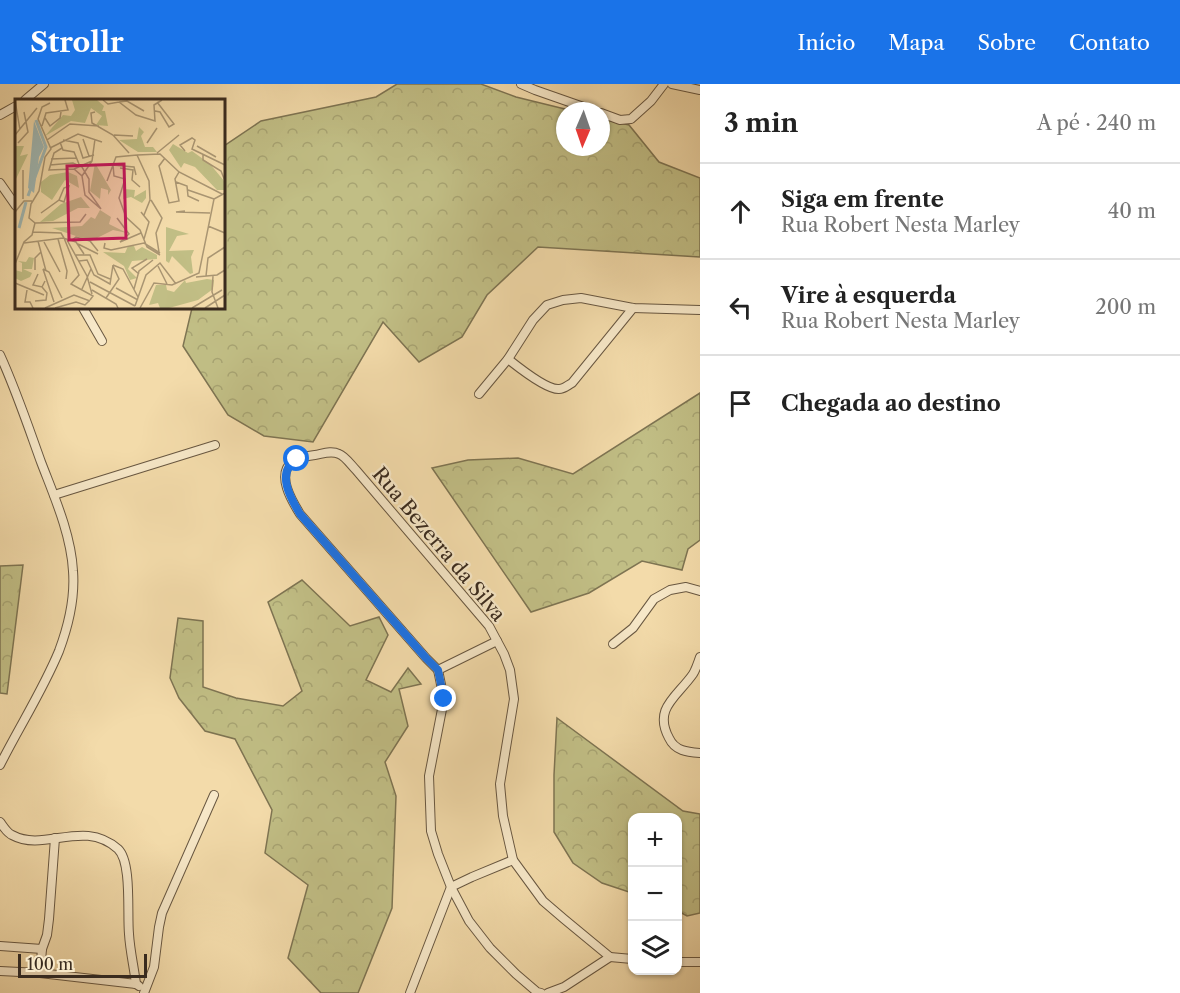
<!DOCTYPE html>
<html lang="pt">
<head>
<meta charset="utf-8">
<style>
  :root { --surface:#fff; --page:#f2f2f2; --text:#222; --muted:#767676; --line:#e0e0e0; --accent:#1a73e8 }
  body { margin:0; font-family:"Libre Caslon Text",serif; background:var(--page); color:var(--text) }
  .controls { position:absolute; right:18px; bottom:18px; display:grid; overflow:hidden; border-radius:12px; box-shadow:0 2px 4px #0004 }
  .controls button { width:54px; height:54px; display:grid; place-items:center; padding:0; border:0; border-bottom:2px solid var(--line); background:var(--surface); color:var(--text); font:30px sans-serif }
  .compass { position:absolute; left:556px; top:18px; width:54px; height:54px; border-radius:50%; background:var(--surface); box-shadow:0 2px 4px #0004; rotate:182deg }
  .scale { position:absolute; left:18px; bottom:15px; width:129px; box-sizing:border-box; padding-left:6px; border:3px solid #3a2b1e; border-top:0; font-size:16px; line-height:21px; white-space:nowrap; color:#3a2b1e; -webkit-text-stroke:4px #f7e8c8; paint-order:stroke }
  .stop { position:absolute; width:18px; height:18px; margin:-14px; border:4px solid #1a73e8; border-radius:50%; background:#fff }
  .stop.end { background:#1a73e8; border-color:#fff; box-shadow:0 2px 6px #0008 }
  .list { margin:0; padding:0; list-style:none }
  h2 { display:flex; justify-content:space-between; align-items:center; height:78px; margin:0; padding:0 24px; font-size:26px }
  h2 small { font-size:20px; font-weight:400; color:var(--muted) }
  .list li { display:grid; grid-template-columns:39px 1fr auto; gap:18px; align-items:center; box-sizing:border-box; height:96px; padding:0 24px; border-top:2px solid var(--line) }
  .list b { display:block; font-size:22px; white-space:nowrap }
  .list p { margin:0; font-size:20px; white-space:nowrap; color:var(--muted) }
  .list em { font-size:20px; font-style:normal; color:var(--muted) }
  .icon { flex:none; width:33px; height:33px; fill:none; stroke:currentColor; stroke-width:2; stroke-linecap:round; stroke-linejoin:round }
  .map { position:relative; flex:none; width:700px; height:909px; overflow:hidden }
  header { display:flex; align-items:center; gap:36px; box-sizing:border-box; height:84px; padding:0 30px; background:var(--accent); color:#fff }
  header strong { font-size:28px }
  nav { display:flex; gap:33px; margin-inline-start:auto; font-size:21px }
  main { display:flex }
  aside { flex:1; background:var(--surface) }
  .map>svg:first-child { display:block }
</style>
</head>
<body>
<header>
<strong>Strollr</strong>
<nav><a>Início</a><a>Mapa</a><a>Sobre</a><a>Contato</a></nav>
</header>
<main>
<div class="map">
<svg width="700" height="909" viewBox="0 0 700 909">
  <defs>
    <pattern id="forest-crowns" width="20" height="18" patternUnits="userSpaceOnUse" patternTransform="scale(1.5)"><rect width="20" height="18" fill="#c1be85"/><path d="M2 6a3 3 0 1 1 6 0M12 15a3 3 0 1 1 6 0" fill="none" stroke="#a7a372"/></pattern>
  </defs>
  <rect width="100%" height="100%" fill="#f3dbaa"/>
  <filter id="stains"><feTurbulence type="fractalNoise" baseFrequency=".00333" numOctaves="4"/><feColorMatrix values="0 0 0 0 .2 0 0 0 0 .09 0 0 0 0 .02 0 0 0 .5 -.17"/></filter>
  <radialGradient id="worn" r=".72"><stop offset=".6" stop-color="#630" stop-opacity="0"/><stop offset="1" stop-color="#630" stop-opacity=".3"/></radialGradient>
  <g fill="url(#forest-crowns)" stroke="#7e7452" stroke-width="1.5">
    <path d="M 397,0 L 481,0 L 516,13 L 573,27 L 565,27 L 565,63 L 601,63 L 601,34 L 629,41 L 659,78 L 700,94 L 700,173 L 538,163 L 487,211 L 462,253 L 419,278 L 383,238 L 313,358 L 264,352 L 228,331 L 183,262 L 192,224 L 224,224 L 224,62 L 261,37 L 376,13 Z"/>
    <path d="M 700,309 L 700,456 L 688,465 L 682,486 L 642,477 L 589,509 L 531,528 L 432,384 L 468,376 L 518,374 L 573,390 Z"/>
    <path d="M 23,481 L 7,610 L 0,609 L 0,482 Z"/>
    <path d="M 302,496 L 350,542 L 379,533 L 388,551 L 366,596 L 391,608 L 408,584 L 421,600 L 399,605 L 408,642 L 385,678 L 396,712 L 392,824 L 358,909 L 321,909 L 288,874 L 308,801 L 265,769 L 272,726 L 235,655 L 205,647 L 179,614 L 170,594 L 178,534 L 203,537 L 203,603 L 236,614 L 283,622 L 302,607 L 268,518 Z"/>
    <path d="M 557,634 L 683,727 L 700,730 L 700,829 L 687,832 L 678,827 L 678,734 L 632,734 L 632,809 L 602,799 L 573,779 L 554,748 L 554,691 Z"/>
  </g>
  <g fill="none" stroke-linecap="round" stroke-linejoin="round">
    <g stroke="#685741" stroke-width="10">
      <g id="minor">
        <path d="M 521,0 L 535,6 L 595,27"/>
        <path d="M 672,0 L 700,6"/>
        <path d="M 25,16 L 44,0"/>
        <path d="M 601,29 L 620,36 L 631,35 L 651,17 L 664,0"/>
        <path d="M 0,31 L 16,22"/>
        <path d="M 0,99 L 16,122"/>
        <path d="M 83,224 L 102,257"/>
        <path d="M 0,271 C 16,306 28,342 41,378 C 54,412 71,450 73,487 C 75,513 68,543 59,567 C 43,606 19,643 0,681"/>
        <path d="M 508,275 C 518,283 547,306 559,305 C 564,305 568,301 572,299 L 633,224"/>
        <path d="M 479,310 L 508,275 L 533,236 L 547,221 L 563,216 L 581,214 L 633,224 L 700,226"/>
        <path d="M 54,411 L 215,361"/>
        <path d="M 613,560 L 633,544 L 654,515 L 670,506 L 686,503 L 700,507"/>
        <path d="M 700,573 C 698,579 696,585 693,590 C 677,613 653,624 669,654 C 675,667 687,668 700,669"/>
        <path d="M 438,586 L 497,557"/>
        <path d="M 0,738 C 3,742 7,749 12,751 C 45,769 83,734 118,765 C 132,778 127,830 129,850 C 130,867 134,883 136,900"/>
        <path d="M 0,862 L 42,865"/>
        <path d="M 678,878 L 700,878"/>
        <path d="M 0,887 L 40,889 L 136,900 L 139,902"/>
        <path d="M 40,889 L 42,865 L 47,851 L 49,835 L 55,754"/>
        <path d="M 144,909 L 154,883 L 159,843 L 162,829 L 214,711"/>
        <path d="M 410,909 L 451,803 L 472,793 L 513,776"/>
        <path d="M 541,909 L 537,908 L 516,890 L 490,864 L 469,837 L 451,803 L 438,770 L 431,747 L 429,692 L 444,615 L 438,586 L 426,574 L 300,430 C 292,417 276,391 292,378 C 298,373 308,372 315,371 C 322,370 331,366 339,370 C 345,372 351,381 356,386 L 489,542 L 504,570 L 510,586 L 514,615 L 500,700 L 503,732 L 513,776 L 543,817 L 564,835 L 610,873 L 632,875"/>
        <path d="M 548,909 L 564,903 L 610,873"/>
      </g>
    </g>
    <use href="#minor" stroke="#f7e8c8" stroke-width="8"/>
  </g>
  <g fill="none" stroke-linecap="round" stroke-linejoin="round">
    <path stroke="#1a73e8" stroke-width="8" d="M 297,375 C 275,388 291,415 300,430 L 426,574 L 438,586 L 444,615"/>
  </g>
  <g text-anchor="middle" stroke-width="4.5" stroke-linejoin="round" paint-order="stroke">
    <g font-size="20" fill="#3a2b1e" stroke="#f7e8c8">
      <text transform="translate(439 460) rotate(50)" y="7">Rua Bezerra da Silva</text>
    </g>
  </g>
  <g transform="translate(15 15)">
    <rect width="210" height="210" fill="#f3dbaa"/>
    <path d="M 57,1 L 82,1 L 89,7 L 87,12 L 90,12 L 93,27 L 81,26 L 87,17 L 76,9 L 70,24 L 56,22 L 30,37 L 48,16 L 56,17 L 60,11 ZM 124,28 L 129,33 L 126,37 L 130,48 L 138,48 L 142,53 L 123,53 L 104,41 L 122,40 ZM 158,45 L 173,54 L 177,52 L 195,65 L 210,83 L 210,91 L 202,91 L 180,68 L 169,64 L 166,69 L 154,51 ZM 1,47 L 9,47 L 5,57 L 13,55 L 0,82 ZM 80,64 L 96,91 L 93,96 L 93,91 L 86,89 L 85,100 L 75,92 ZM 53,73 L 62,77 L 64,89 L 50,81 L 37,101 L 26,93 L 26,83 L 35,76 ZM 109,90 L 120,91 L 119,98 L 131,91 L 131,99 L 127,104 L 116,98 L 108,100 ZM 66,98 L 75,109 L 63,109 L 38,122 L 25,123 L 46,105 ZM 85,111 L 96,118 L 94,125 L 112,134 L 98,131 L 76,142 L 37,129 L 67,127 L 76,118 L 80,120 ZM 151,128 L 174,135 L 162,137 L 154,152 L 179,151 L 176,158 L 178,174 L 175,175 L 157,157 L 154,164 L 151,162 ZM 113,147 L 119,147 L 121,152 L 127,148 L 142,156 L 142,160 L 117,162 L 113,170 L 122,179 L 115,181 L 109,167 L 88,153 L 110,154 ZM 14,158 L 19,159 L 17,170 L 8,170 L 17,174 L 15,178 L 6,182 L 0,179 L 0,171 L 7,173 L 7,164 L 3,162 L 11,163 ZM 192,180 L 199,181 L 198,190 L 183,201 L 154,209 L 145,209 L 143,204 L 134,206 L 141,186 L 151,186 L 152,191 L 159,193 L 170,181 L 171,184 Z" fill="#c1be85"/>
    <path d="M 19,22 L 29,48 L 24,58 L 19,94 L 13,89 Z" fill="#a0b8b4"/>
    <path fill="none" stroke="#a0b8b4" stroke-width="3" d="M 13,97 L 31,48 L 21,21M 4,129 L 11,103"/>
    <path fill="none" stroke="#a99572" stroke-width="1.5" d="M 0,1 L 5,31M 88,1 L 93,5 L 104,3 L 121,16 L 140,22 L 139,6 L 147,1M 104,3 L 112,2 L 129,12M 140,12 L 145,13 L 154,28 L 159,25 L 142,3M 80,13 L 76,14 L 77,24 L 98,36 L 114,54M 30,19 L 35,27 L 45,19 L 46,13M 27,27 L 31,14 L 53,11 L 50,1M 0,36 L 22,9M 99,36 L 118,37M 68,40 L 74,57M 32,41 L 55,25 L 84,27M 48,41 L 63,44 L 68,59 L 79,56M 45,43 L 48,51 L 59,53 L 64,65M 3,44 L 13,33 L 9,13M 132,44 L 142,29M 182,47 L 201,58M 35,49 L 63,35 L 87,43M 47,49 L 39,54 L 34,71 L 59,70 L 67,77 L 70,96 L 86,110M 170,52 L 165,46 L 177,39 L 180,41 L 177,50 L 210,66M 142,54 L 164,36M 122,56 L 145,55 L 164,73 L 207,95M 122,56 L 134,82 L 135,101 L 129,116M 188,56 L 188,61 L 206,72 L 210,82M 150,59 L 144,67 L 154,104 L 164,102 L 160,80 L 164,73M 36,60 L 61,59M 35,66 L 58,64 L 67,68 L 74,80 L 74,93 L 86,110M 97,66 L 119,68 L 121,76M 98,66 L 99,77 L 110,80 L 104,99 L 111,118 L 125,131 L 132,148 L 145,156M 105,69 L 118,71 L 117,81 L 125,88M 59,70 L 77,62M 67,77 L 77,62 L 80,40M 92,82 L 101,58 L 122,56M 161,83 L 172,87 L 173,97 L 184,102M 173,91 L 199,100M 8,100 L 8,71M 136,101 L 147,119 L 141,134 L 144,153M 170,112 L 161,113 L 195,114M 0,113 L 9,102 L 17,102M 126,113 L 134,123 L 129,140M 26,114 L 44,101 L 49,89 L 54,87 L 49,103 L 44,101M 102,119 L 114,135 L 105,143 L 126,134M 20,124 L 65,123 L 71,115M 193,127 L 210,134M 18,133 L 46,134 L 49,139M 49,139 L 64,176 L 56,185 L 78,197 L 75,201M 43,140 L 52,172 L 51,180M 52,141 L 72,177 L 77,195M 57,141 L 61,138 L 75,142 L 83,152M 23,142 L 31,172M 29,143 L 45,173M 9,144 L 48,139 L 61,143 L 69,155M 90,144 L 89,149 L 96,151 L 129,144 L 145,154M 63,145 L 83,155M 61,156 L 75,156 L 83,175 L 95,180M 64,162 L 72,161 L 79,176 L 95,185 L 98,166M 0,165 L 9,143 L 17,136 L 20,124 L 14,119 L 16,105 L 24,92 L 30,58 L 36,50 L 23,20 L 27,8 L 35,4M 98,166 L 108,170 L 123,198M 143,167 L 152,185M 28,170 L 39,203M 28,170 L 34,173 L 47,199M 20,171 L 20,159 L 26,153M 23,175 L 18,186 L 27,188 L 30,182M 124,175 L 117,169 L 132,160M 191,177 L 193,159 L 210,148M 198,177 L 197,193 L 203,209M 181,178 L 202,176 L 210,171M 75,183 L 120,207M 0,184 L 29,196M 101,189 L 123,201M 67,190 L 76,170M 119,190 L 124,172 L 138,161M 12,191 L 10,203 L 15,203 L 18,209M 77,191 L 101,205 L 103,209M 91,199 L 104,180 L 98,167M 20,202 L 31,201 L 32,194 L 27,188M 120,207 L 131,176 L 145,164 L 161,185M 30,209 L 59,196 L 75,202M 40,209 L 61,203 L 70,206 L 74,202M 125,209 L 139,184 L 157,186 L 184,174 L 199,100 L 210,94M 177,209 L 207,191M 190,209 L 210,196"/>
    <path fill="#c2185b" fill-opacity="0.15" stroke="#c2185b" stroke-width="3" d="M 109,65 L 111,139 L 54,141 L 52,67 Z"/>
    <rect width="210" height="210" fill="none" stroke="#3a2b1e" stroke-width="3"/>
  </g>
  <rect width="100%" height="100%" filter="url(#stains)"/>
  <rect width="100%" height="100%" fill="url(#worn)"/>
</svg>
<div class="controls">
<button>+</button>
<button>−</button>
<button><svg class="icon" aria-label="layers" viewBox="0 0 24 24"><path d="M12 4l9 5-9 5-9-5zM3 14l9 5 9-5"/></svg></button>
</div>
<svg class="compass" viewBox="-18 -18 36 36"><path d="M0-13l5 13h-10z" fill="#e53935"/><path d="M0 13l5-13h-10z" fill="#767676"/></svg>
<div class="scale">100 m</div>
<div class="stop" style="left:297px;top:375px"></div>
<div class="stop end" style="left:444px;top:615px"></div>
</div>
<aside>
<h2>3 min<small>A pé · 240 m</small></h2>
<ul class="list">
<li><svg class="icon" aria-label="ahead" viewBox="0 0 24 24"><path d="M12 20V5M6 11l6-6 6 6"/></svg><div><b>Siga em frente</b><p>Rua Robert Nesta Marley</p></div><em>40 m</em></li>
<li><svg class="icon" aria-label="left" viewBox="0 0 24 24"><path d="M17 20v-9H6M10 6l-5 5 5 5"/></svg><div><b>Vire à esquerda</b><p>Rua Robert Nesta Marley</p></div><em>200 m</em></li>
<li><svg class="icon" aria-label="arrive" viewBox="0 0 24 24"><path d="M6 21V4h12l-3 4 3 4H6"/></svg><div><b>Chegada ao destino</b></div></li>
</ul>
</aside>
</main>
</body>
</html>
